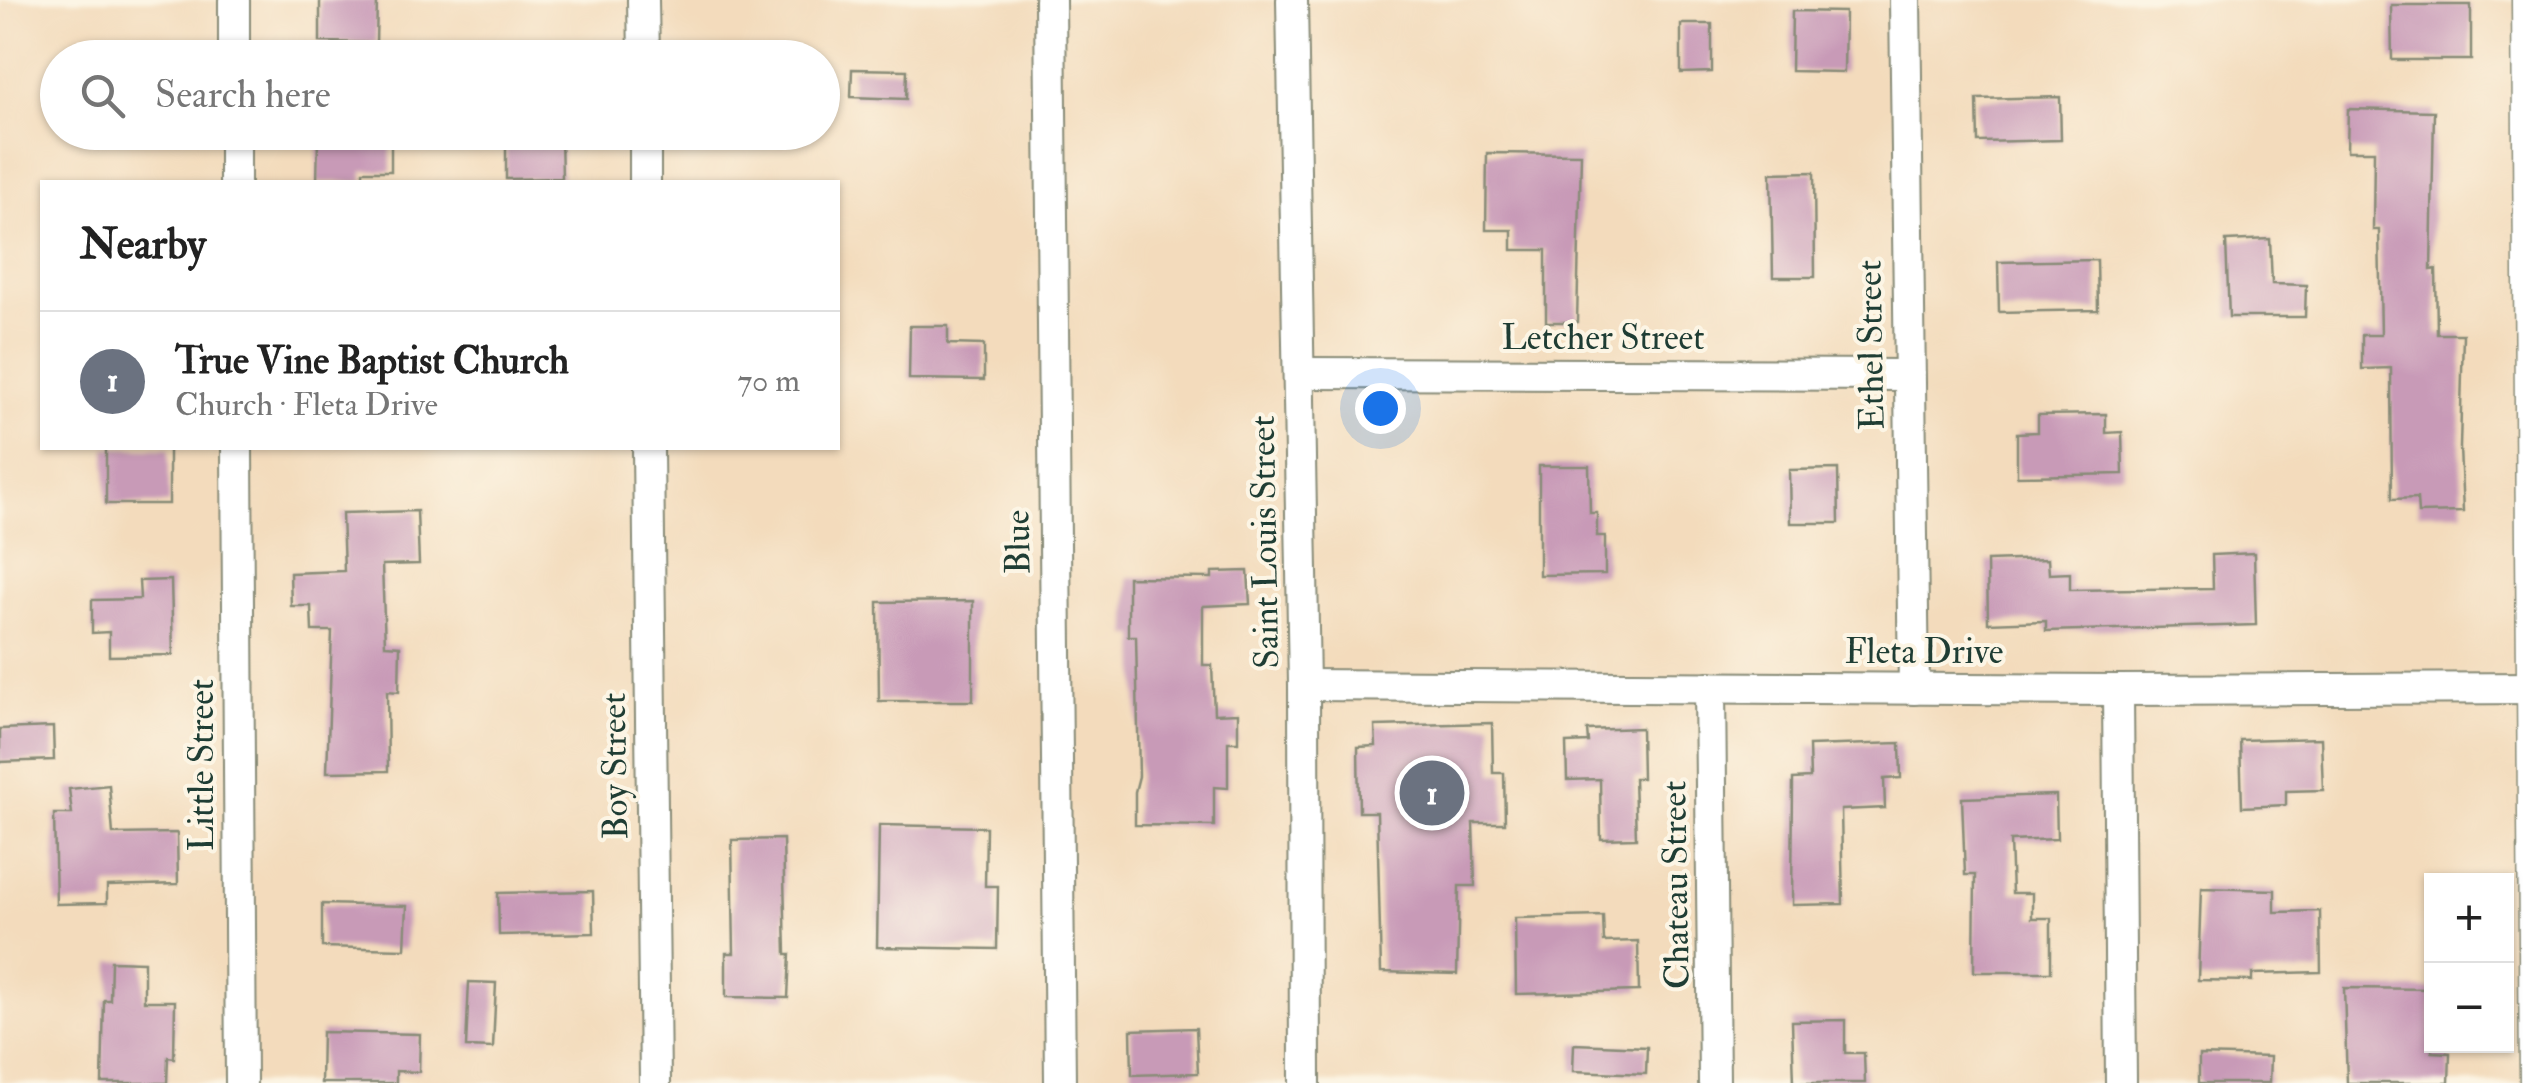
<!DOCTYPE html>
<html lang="en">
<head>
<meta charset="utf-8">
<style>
  :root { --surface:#fff; --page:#f2f2f2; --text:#222; --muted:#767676; --line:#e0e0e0; --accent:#ea580c }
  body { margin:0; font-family:"IM FELL Double Pica",serif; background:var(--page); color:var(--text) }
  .controls { position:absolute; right:30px; bottom:30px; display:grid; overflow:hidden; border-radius:0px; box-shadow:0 2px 8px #0004 }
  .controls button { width:90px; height:90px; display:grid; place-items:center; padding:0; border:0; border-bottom:2px solid var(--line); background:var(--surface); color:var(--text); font:50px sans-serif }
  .you { position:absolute; left:1380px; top:408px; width:35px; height:35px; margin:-25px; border:8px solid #fff; border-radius:50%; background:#1a73e8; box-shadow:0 0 0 15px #1a73e833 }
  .badge { display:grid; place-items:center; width:65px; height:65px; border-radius:50%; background:var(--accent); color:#fff; font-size:32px; font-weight:700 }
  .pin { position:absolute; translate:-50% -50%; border:5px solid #fff; box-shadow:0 2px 10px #0006 }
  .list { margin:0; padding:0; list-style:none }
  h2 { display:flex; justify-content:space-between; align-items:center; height:130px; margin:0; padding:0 40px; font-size:42px }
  h2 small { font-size:32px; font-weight:400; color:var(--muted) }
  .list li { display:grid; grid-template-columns:65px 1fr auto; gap:30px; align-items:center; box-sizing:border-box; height:140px; padding:0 40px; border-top:2px solid var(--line) }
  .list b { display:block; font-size:38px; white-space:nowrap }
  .list p { margin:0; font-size:32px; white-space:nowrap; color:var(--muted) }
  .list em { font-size:32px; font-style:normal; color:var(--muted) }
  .icon { flex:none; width:55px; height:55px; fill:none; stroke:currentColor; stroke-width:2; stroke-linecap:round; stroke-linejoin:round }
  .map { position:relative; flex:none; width:2544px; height:1083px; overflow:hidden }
  .search { position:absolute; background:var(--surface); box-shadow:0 2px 8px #0004; left:40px; top:40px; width:800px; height:110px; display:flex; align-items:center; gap:25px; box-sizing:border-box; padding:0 35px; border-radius:55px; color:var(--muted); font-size:38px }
  .panel { position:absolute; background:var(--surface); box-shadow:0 2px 8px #0004; left:40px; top:180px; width:800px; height:270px; border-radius:0px }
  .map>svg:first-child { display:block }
</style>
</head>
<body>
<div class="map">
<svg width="2544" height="1083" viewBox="0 0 2544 1083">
  <rect width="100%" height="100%" fill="#fcf5e5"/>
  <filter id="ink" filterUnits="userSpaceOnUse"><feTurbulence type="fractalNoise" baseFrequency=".01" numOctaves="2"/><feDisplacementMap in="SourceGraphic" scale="20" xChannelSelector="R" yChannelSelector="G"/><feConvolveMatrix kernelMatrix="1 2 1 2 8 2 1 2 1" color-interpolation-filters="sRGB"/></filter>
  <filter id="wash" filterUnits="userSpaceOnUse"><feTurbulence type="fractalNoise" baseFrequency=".0048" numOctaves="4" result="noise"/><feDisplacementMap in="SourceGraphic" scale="40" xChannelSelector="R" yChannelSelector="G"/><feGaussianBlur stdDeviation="2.25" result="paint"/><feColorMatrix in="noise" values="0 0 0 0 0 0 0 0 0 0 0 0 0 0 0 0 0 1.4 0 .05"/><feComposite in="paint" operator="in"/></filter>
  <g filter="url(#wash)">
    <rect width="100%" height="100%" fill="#f3dbbc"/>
    <g id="blocks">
      <g fill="#c89ab7">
        <path d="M 320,0 L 377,0 L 376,43 L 320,42 Z"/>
        <path d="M 2391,5 L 2471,5 L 2471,60 L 2392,60 Z"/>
        <path d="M 1792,11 L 1845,12 L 1844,72 L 1791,71 Z"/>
        <path d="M 1681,24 L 1712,24 L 1712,72 L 1681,73 Z"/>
        <path d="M 852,69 L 907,70 L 906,99 L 851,97 Z"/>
        <path d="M 2060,97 L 2061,140 L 1978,142 L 1977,99 Z"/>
        <path d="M 2348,109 L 2434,111 L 2431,270 L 2436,269 L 2437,334 L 2463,334 L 2460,448 L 2463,512 L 2418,513 L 2417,498 L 2392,499 L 2391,368 L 2362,369 L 2362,335 L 2381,335 L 2379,230 L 2373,230 L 2374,151 L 2347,151 Z"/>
        <path d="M 561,136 L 562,178 L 506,179 L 506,137 Z"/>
        <path d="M 318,141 L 391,143 L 391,171 L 363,171 L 363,182 L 317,182 Z"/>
        <path d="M 1487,153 L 1581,154 L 1577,322 L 1546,322 L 1546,250 L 1512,250 L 1512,230 L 1486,230 Z"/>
        <path d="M 1814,172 L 1815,277 L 1773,277 L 1771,173 Z"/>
        <path d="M 2270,239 L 2272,284 L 2306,285 L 2305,317 L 2229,317 L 2226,241 Z"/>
        <path d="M 2097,260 L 2098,310 L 1999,312 L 1998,262 Z"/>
        <path d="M 910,326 L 948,326 L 948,344 L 984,345 L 984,380 L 909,379 Z"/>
        <path d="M 2106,414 L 2106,433 L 2122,432 L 2123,474 L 2017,476 L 2017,433 L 2038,432 L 2038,415 Z"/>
        <path d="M 106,448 L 169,449 L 169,504 L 106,504 Z"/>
        <path d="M 1539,466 L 1589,466 L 1590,513 L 1597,513 L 1597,536 L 1605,536 L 1605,574 L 1539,575 Z"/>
        <path d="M 1838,469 L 1839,523 L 1790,523 L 1789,470 Z"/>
        <path d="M 417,511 L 419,564 L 382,565 L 385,645 L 400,646 L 399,692 L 387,691 L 388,771 L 327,772 L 332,631 L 312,631 L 311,606 L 291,606 L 290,573 L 344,571 L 342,513 Z"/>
        <path d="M 2254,553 L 2256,625 L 2046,631 L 2046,621 L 1988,623 L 1987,561 L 2048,559 L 2049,574 L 2070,573 L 2070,590 L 2213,588 L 2212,555 Z"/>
        <path d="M 1248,571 L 1250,604 L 1203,606 L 1203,665 L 1212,665 L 1214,714 L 1238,713 L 1238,742 L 1228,742 L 1228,788 L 1214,787 L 1214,826 L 1135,825 L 1135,792 L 1139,776 L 1136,636 L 1128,636 L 1128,577 L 1212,578 L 1212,572 Z"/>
        <path d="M 171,580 L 173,655 L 109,656 L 109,632 L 92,633 L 92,600 L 140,599 L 139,581 Z"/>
        <path d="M 973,601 L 973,701 L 879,701 L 878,602 Z"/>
        <path d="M 1492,723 L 1493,773 L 1504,773 L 1505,823 L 1473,823 L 1475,886 L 1459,886 L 1457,974 L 1381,972 L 1377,812 L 1359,812 L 1358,747 L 1376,746 L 1375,726 Z"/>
        <path d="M 53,727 L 54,760 L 0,762 L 0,729 Z"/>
        <path d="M 1641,728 L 1642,778 L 1634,778 L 1636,838 L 1601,839 L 1600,779 L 1567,780 L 1566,743 L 1588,742 L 1587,730 Z"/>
        <path d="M 2321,738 L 2323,790 L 2286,791 L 2286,805 L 2242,807 L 2240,740 Z"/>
        <path d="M 1900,743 L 1901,778 L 1884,779 L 1885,808 L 1841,810 L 1843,904 L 1792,905 L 1793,779 L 1810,778 L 1809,746 Z"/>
        <path d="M 109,785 L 113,834 L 177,833 L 178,884 L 107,886 L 107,903 L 56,904 L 54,814 L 72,814 L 69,789 Z"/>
        <path d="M 2056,795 L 2057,839 L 2010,841 L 2012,893 L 2032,893 L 2032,918 L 2051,918 L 2051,972 L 1974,972 L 1975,875 L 1965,875 L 1962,798 Z"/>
        <path d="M 879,825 L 986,827 L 985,886 L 998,886 L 997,949 L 877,947 Z"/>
        <path d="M 783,839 L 786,954 L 790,954 L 788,998 L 726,997 L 726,953 L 734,953 L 732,840 Z"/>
        <path d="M 2201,888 L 2275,890 L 2275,912 L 2320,911 L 2321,972 L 2252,974 L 2252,981 L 2198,980 Z"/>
        <path d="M 593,891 L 594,933 L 499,935 L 498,893 Z"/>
        <path d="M 322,904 L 407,906 L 405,949 L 322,947 Z"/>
        <path d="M 1603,916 L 1604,942 L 1638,941 L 1639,991 L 1516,994 L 1515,918 Z"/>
        <path d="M 111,961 L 144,962 L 144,1001 L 175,1001 L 174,1058 L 168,1057 L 167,1083 L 102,1083 L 104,1000 L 110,1000 Z"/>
        <path d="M 469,982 L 496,983 L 493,1048 L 466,1047 Z"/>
        <path d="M 2344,988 L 2432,989 L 2432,1052 L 2450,1053 L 2449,1083 L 2347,1083 Z"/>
        <path d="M 1845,1020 L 1845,1053 L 1864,1053 L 1865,1083 L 1794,1083 L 1792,1021 Z"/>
        <path d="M 1196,1028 L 1198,1073 L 1132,1075 L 1131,1030 Z"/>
        <path d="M 322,1032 L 420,1034 L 419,1072 L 396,1071 L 396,1083 L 321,1083 Z"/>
        <path d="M 1574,1044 L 1647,1047 L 1646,1074 L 1573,1071 Z"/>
        <path d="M 2199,1055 L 2270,1057 L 2269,1083 L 2199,1083 Z"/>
      </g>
    </g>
  </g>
  <g filter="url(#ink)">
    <use href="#blocks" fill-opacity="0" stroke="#898c78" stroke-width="2.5"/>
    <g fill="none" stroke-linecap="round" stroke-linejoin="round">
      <g stroke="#898c78" stroke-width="34">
        <g id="minor">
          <path d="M 234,0 L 234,58"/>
          <path d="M 643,0 L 644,58"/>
          <path d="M 1050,0 L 1060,1083"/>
          <path d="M 1292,0 L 1304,685 L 1305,1083"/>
          <path d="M 1905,0 L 1914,689"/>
          <path d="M 235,132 L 235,182"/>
          <path d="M 645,132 L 645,182"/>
          <path d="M 1299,373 L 1907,375"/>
          <path d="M 237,448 L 241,1083"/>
          <path d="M 648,448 L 655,1083"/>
          <path d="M 1304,685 L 2118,690 L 2544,688"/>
          <path d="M 1710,687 L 1714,1083"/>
          <path d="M 2118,690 L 2121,1083"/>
        </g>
      </g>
      <g stroke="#898c78" stroke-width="41">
        <path id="tertiary" d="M 2531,0 L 2539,1083"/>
      </g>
      <use href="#minor" stroke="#fff" stroke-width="30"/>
      <use href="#tertiary" stroke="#fff" stroke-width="38"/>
    </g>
  </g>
  <g text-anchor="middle" stroke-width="8" stroke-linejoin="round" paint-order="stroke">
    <g font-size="35" fill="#1f3d34" stroke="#fcf5e5">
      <text x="1603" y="349">Letcher Street</text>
      <text transform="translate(1870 345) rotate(-91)" y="12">Ethel Street</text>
      <text transform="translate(1017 542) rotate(-91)" y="12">Blue</text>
      <text transform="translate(1264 542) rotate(-91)" y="12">Saint Louis Street</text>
      <text x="1924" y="663">Fleta Drive</text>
      <text transform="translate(201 765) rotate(-90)" y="12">Little Street</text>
      <text transform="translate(614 766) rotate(-91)" y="12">Boy Street</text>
      <text transform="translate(1675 885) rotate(-91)" y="12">Chateau Street</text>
    </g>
  </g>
</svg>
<div class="controls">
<button>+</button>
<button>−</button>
</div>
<div class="you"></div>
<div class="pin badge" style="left:1432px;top:793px;background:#6b7280">1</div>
<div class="search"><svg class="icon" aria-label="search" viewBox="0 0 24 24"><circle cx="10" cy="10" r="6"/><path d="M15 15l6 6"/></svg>Search here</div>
<section class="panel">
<h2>Nearby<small></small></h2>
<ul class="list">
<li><span class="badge" style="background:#6b7280">1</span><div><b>True Vine Baptist Church</b><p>Church · Fleta Drive</p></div><em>70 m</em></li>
</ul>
</section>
</div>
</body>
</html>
